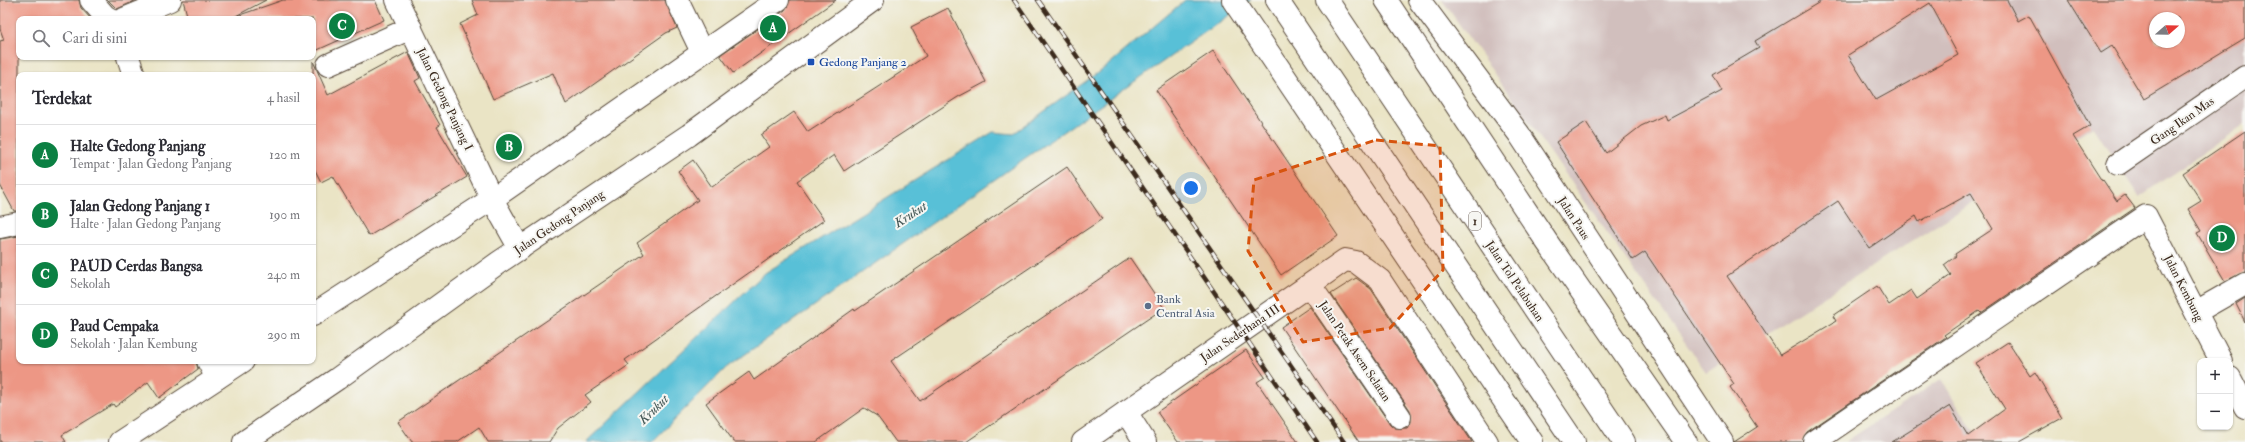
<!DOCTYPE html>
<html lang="id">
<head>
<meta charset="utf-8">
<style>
  :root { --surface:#fff; --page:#f2f2f3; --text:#2b2b33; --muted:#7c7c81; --line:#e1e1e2; --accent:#0b8043 }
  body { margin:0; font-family:"IM FELL Double Pica",serif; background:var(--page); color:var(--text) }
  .controls { position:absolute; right:12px; bottom:12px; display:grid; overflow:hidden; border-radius:8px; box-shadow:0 1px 3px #0004 }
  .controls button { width:36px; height:36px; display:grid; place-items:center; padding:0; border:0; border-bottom:1px solid var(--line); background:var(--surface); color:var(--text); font:20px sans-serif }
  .compass { position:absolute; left:2149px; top:12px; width:36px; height:36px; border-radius:50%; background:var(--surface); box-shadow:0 1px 3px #0004; rotate:70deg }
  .you { position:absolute; left:1191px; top:188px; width:14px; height:14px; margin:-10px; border:3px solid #fff; border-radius:50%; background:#1a73e8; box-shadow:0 0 0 6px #1a73e833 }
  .badge { display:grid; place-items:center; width:26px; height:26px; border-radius:50%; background:var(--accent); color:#fff; font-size:13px; font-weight:700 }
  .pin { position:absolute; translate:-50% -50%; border:2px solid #fff; box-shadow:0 1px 4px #0006 }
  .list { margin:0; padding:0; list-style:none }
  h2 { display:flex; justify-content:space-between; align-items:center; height:52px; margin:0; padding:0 16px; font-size:17px }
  h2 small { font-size:13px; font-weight:400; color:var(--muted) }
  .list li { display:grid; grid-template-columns:26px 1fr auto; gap:12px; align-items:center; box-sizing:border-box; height:60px; padding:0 16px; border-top:1px solid var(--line) }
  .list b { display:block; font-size:15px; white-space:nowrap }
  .list p { margin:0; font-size:13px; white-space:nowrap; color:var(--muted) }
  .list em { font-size:13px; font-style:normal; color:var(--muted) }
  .icon { flex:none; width:22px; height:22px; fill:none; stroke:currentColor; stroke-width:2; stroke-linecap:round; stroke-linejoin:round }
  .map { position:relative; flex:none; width:2245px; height:442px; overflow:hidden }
  .search { position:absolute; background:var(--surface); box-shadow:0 1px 3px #0004; left:16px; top:16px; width:300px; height:44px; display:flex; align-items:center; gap:10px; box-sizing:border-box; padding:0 14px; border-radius:8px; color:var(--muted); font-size:15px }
  .panel { position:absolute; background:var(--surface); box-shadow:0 1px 3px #0004; left:16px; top:72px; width:300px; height:292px; border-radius:8px }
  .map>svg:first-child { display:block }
</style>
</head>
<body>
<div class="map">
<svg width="2245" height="442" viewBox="0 0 2245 442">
  <rect width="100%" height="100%" fill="#f6f6f2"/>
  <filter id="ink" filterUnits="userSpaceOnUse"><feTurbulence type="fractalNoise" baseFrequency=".025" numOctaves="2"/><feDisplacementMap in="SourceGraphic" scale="8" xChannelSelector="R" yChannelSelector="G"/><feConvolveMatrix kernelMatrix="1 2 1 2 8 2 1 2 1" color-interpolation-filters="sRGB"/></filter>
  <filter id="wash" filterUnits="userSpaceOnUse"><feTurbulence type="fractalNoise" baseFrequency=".012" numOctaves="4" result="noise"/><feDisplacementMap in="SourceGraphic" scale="16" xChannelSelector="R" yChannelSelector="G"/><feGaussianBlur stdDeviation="0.9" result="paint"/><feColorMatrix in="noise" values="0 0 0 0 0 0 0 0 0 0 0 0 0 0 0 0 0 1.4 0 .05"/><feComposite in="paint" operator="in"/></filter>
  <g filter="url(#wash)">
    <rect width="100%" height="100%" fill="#eae4c5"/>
    <g fill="#d1bfbd" fill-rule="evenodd">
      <path d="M 1442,0 L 2245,0 L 2245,124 L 2139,197 L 2093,126 L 1706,372 ZM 2155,18 L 2179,18 L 2179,42 L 2155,42 Z"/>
      <path d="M 1941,379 L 1981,442 L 1845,442 Z"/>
    </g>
    <path fill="#59c0d7" stroke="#4a757a" d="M 1185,0 L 1251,0 L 727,367 L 652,442 L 586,442 L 765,273 L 993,132 L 1013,134 L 1107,66 Z"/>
    <g id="blocks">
      <g fill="#ed9785" fill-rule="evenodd">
        <path d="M 0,0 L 79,0 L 81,8 L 91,19 L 19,19 L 19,211 L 14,211 L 0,185 L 0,41 L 4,40 L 0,29 Z"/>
        <path d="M 108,0 L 137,0 L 117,9 Z"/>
        <path d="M 183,0 L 266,0 L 230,19 L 188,19 Z"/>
        <path d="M 283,0 L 375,0 L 384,20 L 313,52 L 313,19 L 237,19 L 237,16 Z"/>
        <path d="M 472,0 L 665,0 L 677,28 L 666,33 L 566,104 L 553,73 L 493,99 L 460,24 L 478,15 Z"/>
        <path d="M 790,0 L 836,0 L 733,73 L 720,55 L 785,10 Z"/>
        <path d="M 1823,0 L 2007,0 L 2018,21 L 2029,15 L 2090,126 L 2073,136 L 2102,181 L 2103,180 L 2117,201 L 2125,195 L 2135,208 L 1981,313 L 1979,311 L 1944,335 L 1946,337 L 1807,432 L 1802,442 L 1734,442 L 1757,427 L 1730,387 L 1734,384 L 1645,252 L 1633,260 L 1556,142 L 1586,122 L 1606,153 L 1641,126 L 1665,115 L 1667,120 L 1722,91 L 1713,75 L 1759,48 L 1755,41 ZM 1930,3 L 1958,55 L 1876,100 L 1848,55 ZM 1971,193 L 1993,229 L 1955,254 L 1956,256 L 1944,265 L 1951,275 L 1917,299 L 1911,290 L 1889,305 L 1877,286 L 1833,316 L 1836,321 L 1780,355 L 1727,276 L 1838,201 L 1869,248 L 1916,216 L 1919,222 Z"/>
        <path d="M 2068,0 L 2245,0 L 2245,38 L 2144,99 L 2112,46 L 2101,53 ZM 2155,18 L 2179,18 L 2179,42 L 2155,42 Z"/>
        <path d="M 948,8 L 986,82 L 958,97 L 844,171 L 834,155 L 797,181 L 824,220 L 625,360 L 629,365 L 585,395 L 591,402 L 558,428 L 549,442 L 488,442 L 479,427 L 457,442 L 412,442 L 398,422 L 644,254 L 637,243 L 698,200 L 678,171 L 693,160 L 712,187 L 769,147 L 761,135 L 794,112 L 808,132 L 926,56 L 911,27 Z"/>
        <path d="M 1213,51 L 1338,236 L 1281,275 L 1156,90 Z"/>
        <path d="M 408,52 L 420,78 L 415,81 L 440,125 L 437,127 L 467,177 L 369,236 L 333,176 L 321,182 L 313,166 L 313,61 L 328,95 Z"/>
        <path d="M 2245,131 L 2245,272 L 2225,281 L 2197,233 L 2201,231 L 2188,209 L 2201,201 L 2183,173 Z"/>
        <path d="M 1067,167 L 1102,219 L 891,361 L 920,401 L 1130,258 L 1164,308 L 966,442 L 896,442 L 877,416 L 864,408 L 816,442 L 734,442 L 706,403 L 749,372 L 754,380 L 854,309 L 855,311 Z"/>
        <path d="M 19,236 L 19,361 L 196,361 L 198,369 L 159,398 L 148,382 L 115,407 L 113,404 L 62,435 L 66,442 L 0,442 L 0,239 Z"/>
        <path d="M 1356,278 L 1371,289 L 1472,442 L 1359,442 L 1281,327 L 1310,307 L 1390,424 L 1395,428 L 1407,428 L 1411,422 L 1410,410 L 1331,294 Z"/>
        <path d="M 2245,298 L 2245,322 L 2236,304 Z"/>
        <path d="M 2008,342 L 2030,376 L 2035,372 L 2062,418 L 2019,442 L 1892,442 L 1950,406 L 1968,436 L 2005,409 L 1976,363 Z"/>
        <path d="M 1246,350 L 1265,377 L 1257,382 L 1298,442 L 1178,442 L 1157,412 Z"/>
      </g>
    </g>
  </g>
  <g filter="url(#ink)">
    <use href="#blocks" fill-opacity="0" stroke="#554637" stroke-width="1"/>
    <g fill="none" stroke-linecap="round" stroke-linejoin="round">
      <g stroke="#554637" stroke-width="24">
        <g id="street">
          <path d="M 91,0 L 105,16 L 110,19"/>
          <path d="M 397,0 L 492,199"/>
          <path d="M 677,0 L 702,52"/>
          <path d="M 1419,0 L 1519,134 L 1722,442"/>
          <path d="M 124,19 L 170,0"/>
          <path d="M 128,57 L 134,75"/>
          <path d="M 328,65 L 411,28"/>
          <path d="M 2118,164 L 2245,77"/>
          <path d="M 0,227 L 19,223"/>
          <path d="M 1310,285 L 1400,417"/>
          <path d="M 2196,312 L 2245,284"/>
          <path d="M 208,361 L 217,378"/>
          <path d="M 2230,378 L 2245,407"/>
          <path d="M 1126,412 L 1345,260 L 1356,262 L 1380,280 L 1487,442"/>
          <path d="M 1814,442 L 2146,216 L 2221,361"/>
        </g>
      </g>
      <g stroke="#554637" stroke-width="24">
        <g id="secondary">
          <path d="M 492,199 L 520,249"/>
          <path d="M 313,315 L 492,199 L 778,0"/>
          <path d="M 120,442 L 243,361"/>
          <path d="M 244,442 L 337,379 L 498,263 L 689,135 L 873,0"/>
          <path d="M 1083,442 L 1126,412 L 1145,442"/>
        </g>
      </g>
      <g stroke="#554637" stroke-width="24">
        <g id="highway">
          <path d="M 1233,0 L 1532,442"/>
          <path d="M 1277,0 L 1574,442"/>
          <path d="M 1327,0 L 1624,442"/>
          <path d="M 1386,0 L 1547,242 L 1686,442"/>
        </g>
      </g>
      <use href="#street" stroke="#fff" stroke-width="22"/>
      <use href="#secondary" stroke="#fff" stroke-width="22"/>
      <use href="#highway" stroke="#fff" stroke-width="22"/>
      <g stroke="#3b2a1e" stroke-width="4.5">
        <g id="rail">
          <path d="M 1014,0 L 1317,442"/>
          <path d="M 1038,0 L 1344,442"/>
        </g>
      </g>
      <use href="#rail" stroke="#f6f6f2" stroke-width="3" stroke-dasharray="9" stroke-linecap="butt"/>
    </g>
  </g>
  <path fill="#d7540e" fill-opacity="0.2" stroke="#d7540e" stroke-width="3" stroke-dasharray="8 5" stroke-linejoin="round" d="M 1376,140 L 1440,146 L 1443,270 L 1390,328 L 1303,342 L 1248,251 L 1254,180 Z"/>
  <rect fill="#1a4fb4" stroke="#f6f6f2" stroke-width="1.5" x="807" y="58" width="8" height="8" rx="2"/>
  <circle fill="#5c6f8a" stroke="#f6f6f2" stroke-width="1.5" cx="1148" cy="306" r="4"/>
  <g text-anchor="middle" stroke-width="4" stroke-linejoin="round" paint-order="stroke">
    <rect fill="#f6f6f2" stroke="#73675e" stroke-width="1" x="1469" y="212" width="12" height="18" rx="3"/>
    <g font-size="11" font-weight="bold" fill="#3b2a1e">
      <text x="1475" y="225">1</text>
    </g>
    <g font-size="12" fill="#164399" stroke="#f6f6f2" text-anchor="start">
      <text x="819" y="66">Gedong Panjang 2</text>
    </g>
    <g font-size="12" fill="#3b2a1e" stroke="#f6f6f2">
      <text transform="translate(445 99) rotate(64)" y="4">Jalan Gedong Panjang I</text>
      <text transform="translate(2182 121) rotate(-35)" y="4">Gang Ikan Mas</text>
      <text transform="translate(1574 218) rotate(57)" y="4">Jalan Paus</text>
      <text transform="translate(559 222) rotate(-34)" y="4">Jalan Gedong Panjang</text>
      <text transform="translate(1515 281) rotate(56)" y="4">Jalan Tol Pelabuhan</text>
      <text transform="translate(2184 288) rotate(63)" y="4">Jalan Kembung</text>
      <text transform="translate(1240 333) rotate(-34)" y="4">Jalan Sederhana III</text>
      <text transform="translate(1355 351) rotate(56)" y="4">Jalan Petak Asem Selatan</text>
    </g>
    <g font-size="12" fill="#4e5e75" stroke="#f6f6f2" text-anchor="start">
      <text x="1156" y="303">Bank<tspan x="1156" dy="14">Central Asia</tspan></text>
    </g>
    <g font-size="13" font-style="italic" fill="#445756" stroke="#f6f6f2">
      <text transform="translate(910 214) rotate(-33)" y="5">Krukut</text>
      <text transform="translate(653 409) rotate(-44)" y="5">Krukut</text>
    </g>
  </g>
</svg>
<div class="controls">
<button>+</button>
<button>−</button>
</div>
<svg class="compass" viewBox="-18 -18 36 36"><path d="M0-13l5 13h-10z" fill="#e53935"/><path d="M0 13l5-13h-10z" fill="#7c7c81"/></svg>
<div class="you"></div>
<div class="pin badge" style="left:773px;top:28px">A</div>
<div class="pin badge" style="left:509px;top:147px">B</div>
<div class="pin badge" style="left:342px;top:26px">C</div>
<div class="pin badge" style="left:2222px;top:238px">D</div>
<div class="search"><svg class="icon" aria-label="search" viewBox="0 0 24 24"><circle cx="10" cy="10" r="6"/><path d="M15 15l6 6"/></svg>Cari di sini</div>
<section class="panel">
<h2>Terdekat<small>4 hasil</small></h2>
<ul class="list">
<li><span class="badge">A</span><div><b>Halte Gedong Panjang</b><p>Tempat · Jalan Gedong Panjang</p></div><em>120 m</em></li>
<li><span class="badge">B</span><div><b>Jalan Gedong Panjang 1</b><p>Halte · Jalan Gedong Panjang</p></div><em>190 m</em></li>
<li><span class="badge">C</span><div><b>PAUD Cerdas Bangsa</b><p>Sekolah</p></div><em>240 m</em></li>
<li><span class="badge">D</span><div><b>Paud Cempaka</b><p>Sekolah · Jalan Kembung</p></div><em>290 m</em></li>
</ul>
</section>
</div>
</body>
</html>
